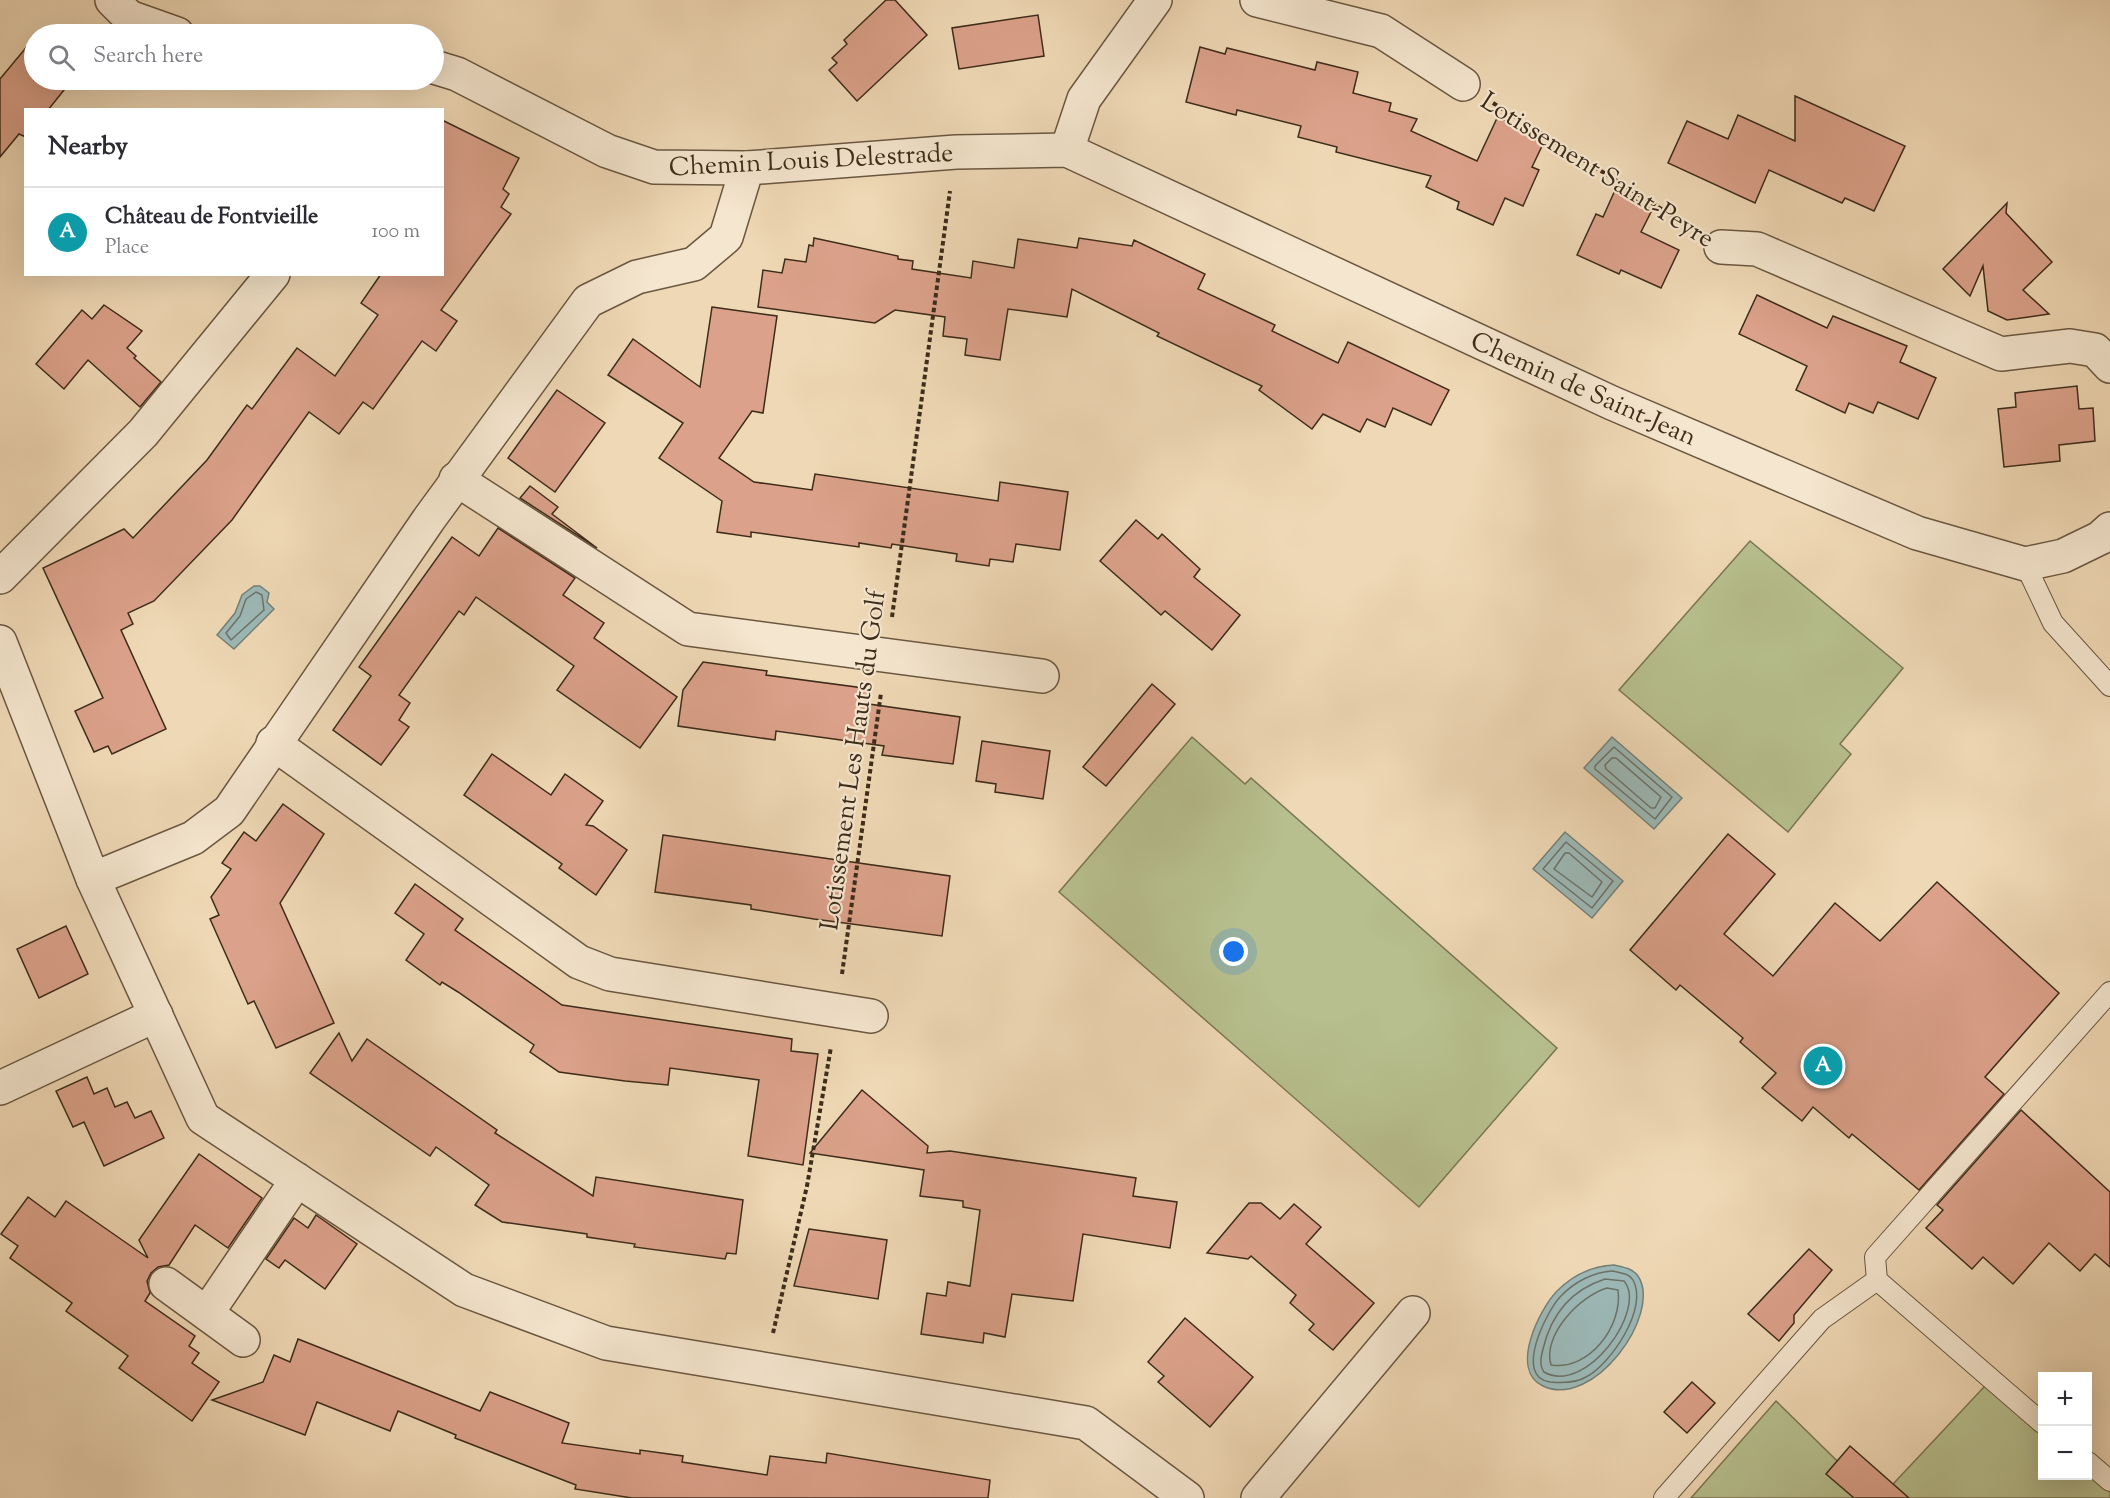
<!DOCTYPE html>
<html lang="en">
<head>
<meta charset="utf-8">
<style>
  :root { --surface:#fff; --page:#f7f7f7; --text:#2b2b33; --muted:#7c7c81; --line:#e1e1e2; --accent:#0f766e }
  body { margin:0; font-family:"Sorts Mill Goudy",serif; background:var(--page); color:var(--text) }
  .controls { position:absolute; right:18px; bottom:18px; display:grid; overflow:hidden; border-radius:0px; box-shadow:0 6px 24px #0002 }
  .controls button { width:54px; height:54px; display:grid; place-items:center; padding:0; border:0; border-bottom:2px solid var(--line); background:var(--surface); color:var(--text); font:30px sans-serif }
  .you { position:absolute; left:1234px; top:952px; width:21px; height:21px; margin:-15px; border:4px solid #fff; border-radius:50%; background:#1a73e8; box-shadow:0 0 0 9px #1a73e833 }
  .badge { display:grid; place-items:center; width:39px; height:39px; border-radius:50%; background:var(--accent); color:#fff; font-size:20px; font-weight:700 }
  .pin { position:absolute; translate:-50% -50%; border:3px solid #fff; box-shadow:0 2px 6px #0006 }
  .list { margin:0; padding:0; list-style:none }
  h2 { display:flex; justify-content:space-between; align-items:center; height:78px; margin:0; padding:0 24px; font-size:26px }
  h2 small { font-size:20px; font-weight:400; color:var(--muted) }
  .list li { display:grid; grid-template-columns:39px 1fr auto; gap:18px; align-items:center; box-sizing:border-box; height:90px; padding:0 24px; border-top:2px solid var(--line) }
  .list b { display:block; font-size:22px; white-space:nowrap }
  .list p { margin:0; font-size:20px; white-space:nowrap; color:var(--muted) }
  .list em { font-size:20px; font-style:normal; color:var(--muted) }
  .icon { flex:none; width:33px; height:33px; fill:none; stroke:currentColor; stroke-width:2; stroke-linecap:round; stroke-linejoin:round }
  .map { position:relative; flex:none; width:2110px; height:1498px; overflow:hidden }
  .search { position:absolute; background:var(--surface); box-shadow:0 6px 24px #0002; left:24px; top:24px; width:420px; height:66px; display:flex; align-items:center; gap:15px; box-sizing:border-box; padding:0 21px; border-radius:33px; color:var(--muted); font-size:22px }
  .panel { position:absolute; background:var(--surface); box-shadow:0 6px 24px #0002; left:24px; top:108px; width:420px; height:168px; border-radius:0px }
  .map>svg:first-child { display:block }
</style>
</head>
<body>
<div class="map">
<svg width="2110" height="1498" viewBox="0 0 2110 1498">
  <rect width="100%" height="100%" fill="#efd8b5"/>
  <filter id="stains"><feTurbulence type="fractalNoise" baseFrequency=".00333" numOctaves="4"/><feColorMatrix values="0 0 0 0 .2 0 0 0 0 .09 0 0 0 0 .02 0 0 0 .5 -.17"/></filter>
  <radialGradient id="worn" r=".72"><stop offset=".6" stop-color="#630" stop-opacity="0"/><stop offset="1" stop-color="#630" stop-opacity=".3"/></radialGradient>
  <g fill="#b7bf8e" stroke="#7a7654" stroke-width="1.5">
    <path d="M 1750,541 L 1903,668 L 1840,744 L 1851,754 L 1788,832 L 1619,690 Z"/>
    <path d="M 1192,737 L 1245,784 L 1251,778 L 1557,1048 L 1419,1207 L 1059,892 Z"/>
    <path d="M 1998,1372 L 2042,1413 L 2042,1476 L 2088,1476 L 2088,1454 L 2110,1475 L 2110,1498 L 1880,1498 Z"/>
    <path d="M 1776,1401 L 1875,1498 L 1691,1498 Z"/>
  </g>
  <g fill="#9cb8b6" stroke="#768077" stroke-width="1.5">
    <path d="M 254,586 L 260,586 L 269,593 L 267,602 L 274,609 L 234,649 L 217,635 L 235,613 L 242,595 Z"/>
    <path d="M 1612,737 L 1682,798 L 1654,829 L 1584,768 Z"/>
    <path d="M 1565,832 L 1623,881 L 1592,918 L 1533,869 Z"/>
    <path d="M 1614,1265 C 1623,1267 1632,1268 1638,1276 C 1663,1314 1593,1410 1543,1386 C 1509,1370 1539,1310 1557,1291 C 1572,1276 1592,1266 1614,1265 Z"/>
  </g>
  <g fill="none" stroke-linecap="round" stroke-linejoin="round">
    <g stroke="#6c7268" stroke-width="1.5">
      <path d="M 256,592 L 262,595 L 264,610 L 231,640 L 226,633 L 240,616 L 246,599 Z"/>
      <path d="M 1614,747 L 1672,797 L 1655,819 L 1595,769 L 1595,766 Z"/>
      <path d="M 1612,758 L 1616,758 L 1661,797 L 1655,808 L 1651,808 L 1606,769 L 1605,765 Z"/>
      <path d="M 1566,842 L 1613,881 L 1592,908 L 1543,869 Z"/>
      <path d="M 1565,853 L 1569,853 L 1602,882 L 1592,897 L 1554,869 Z"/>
      <path d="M 1613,1271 C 1620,1273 1629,1273 1633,1280 C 1649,1308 1610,1365 1586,1377 C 1576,1383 1561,1383 1550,1382 C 1513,1377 1547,1311 1560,1297 C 1574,1282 1593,1272 1613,1271 Z"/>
      <path d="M 1605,1279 L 1624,1281 C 1648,1309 1586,1396 1544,1372 C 1539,1365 1541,1357 1543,1349 C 1551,1315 1571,1290 1605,1279 Z"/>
      <path d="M 1607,1288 L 1618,1290 C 1623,1326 1589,1371 1551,1365 C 1542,1335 1580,1296 1607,1288 Z"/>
    </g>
  </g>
  <g fill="#dba18a" stroke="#3d2c19" stroke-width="1.5">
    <path d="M 886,0 L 895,0 L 927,35 L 857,101 L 829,70 L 837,63 L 832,58 L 847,44 L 844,40 Z"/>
    <path d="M 1038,15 L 1044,56 L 959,69 L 952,28 Z"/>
    <path d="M 34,38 L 34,80 L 72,80 L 48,110 L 26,110 L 26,137 L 19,134 L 0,157 L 0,79 Z"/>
    <path d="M 1200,47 L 1225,54 L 1227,48 L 1315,70 L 1317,62 L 1358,72 L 1353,93 L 1391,103 L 1389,111 L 1417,119 L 1411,131 L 1477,161 L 1498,116 L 1543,144 L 1532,167 L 1539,170 L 1523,206 L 1505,198 L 1493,225 L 1457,209 L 1459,202 L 1426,187 L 1431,176 L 1336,152 L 1337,147 L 1298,137 L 1301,126 L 1237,110 L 1236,115 L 1186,102 Z"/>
    <path d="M 1795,96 L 1905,146 L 1874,211 L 1845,198 L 1842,203 L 1769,170 L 1755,203 L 1668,163 L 1687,121 L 1728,139 L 1738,115 L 1795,141 Z"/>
    <path d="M 442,120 L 519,158 L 503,189 L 509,194 L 501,207 L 511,214 L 441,310 L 457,321 L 436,351 L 422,341 L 373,409 L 363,402 L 339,434 L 309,412 L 232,520 L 154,601 L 128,613 L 133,624 L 121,630 L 166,729 L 112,754 L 108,746 L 94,752 L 75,711 L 103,698 L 43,568 L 124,529 L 133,538 L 207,460 L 247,405 L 252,409 L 297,348 L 335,376 L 378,315 L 361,303 L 381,274 L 442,274 Z"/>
    <path d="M 1616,188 L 1652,210 L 1641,232 L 1679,250 L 1661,288 L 1621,270 L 1619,274 L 1577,255 L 1596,214 L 1603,217 Z"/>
    <path d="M 2007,203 L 2006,213 L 2052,262 L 2023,290 L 2049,314 L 2007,320 L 1988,311 L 1983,266 L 1970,296 L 1943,269 Z"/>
    <path d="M 814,238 L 898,256 L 898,259 L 913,261 L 912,269 L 971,278 L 973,261 L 1014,268 L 1018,239 L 1077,248 L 1079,238 L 1132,246 L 1134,240 L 1205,274 L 1198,289 L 1275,325 L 1272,331 L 1338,363 L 1348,342 L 1449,390 L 1431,425 L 1393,408 L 1385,427 L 1367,419 L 1360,432 L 1323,414 L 1312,429 L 1259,390 L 1262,386 L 1157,336 L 1159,333 L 1072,289 L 1067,317 L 1008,309 L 1000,360 L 965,355 L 967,339 L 943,336 L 945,317 L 895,310 L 875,323 L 758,307 L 763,270 L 782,273 L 785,259 L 806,262 L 809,245 L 813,246 Z"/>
    <path d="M 1757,295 L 1827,328 L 1833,316 L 1907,346 L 1900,362 L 1936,378 L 1918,419 L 1878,402 L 1873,413 L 1849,403 L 1845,413 L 1796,390 L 1807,366 L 1739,334 Z"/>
    <path d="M 104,305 L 142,331 L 127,348 L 136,356 L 134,358 L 161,382 L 140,407 L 88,360 L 64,389 L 36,364 L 82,310 L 92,319 Z"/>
    <path d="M 712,307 L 777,316 L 763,413 L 752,411 L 719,458 L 754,482 L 812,490 L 815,474 L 998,501 L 1000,482 L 1068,492 L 1060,550 L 1016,544 L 1013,562 L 990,559 L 989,566 L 956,561 L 957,554 L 892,544 L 891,548 L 859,543 L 859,547 L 751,532 L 751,537 L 717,532 L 722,501 L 659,458 L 683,423 L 608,375 L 633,339 L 700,387 Z"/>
    <path d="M 2077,386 L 2079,409 L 2093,408 L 2095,441 L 2059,445 L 2060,461 L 2004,467 L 1998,409 L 2016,407 L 2015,393 Z"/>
    <path d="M 557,390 L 605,423 L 555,492 L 508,458 Z"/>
    <path d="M 530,486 L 558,507 L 552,514 L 597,548 L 520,498 Z"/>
    <path d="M 1136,520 L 1158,539 L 1162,534 L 1200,569 L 1194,577 L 1240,615 L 1212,650 L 1165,611 L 1161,615 L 1100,561 Z"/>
    <path d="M 498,528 L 575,578 L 563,595 L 604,623 L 594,638 L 677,697 L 640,748 L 557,690 L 574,666 L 476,597 L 464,615 L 459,611 L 399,695 L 410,703 L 399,720 L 409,727 L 381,765 L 333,730 L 371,676 L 359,667 L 452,537 L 479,556 Z"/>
    <path d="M 703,662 L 767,671 L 766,675 L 871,689 L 869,704 L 960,717 L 953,764 L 882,755 L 884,746 L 776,731 L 775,740 L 678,726 L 683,690 Z"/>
    <path d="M 1152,684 L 1175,704 L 1106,786 L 1083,767 Z"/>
    <path d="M 982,741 L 1050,751 L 1043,799 L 995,792 L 996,784 L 976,781 Z"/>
    <path d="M 492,754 L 551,795 L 565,774 L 603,801 L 586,825 L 593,826 L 627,850 L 596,895 L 559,868 L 562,864 L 464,795 Z"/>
    <path d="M 283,804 L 324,834 L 280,903 L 334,1023 L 276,1048 L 254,1001 L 248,1004 L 210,919 L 219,915 L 211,897 L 231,869 L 222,863 L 244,832 L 256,841 Z"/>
    <path d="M 1728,834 L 1775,874 L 1724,934 L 1773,976 L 1835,903 L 1880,941 L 1937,882 L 2059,993 L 1985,1077 L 2004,1094 L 1919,1190 L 1852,1134 L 1849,1138 L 1813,1107 L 1802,1121 L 1762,1088 L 1776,1073 L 1740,1042 L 1743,1038 L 1680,985 L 1676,990 L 1630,950 Z"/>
    <path d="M 663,835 L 950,876 L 942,936 L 814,919 L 751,909 L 751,905 L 655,892 Z"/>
    <path d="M 415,884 L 463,919 L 455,930 L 562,1005 L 792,1039 L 791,1051 L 818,1054 L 803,1165 L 748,1156 L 759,1080 L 670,1068 L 668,1085 L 625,1081 L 559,1072 L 530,1052 L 534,1045 L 458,992 L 442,982 L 440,985 L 406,960 L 424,934 L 395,913 Z"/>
    <path d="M 66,926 L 88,974 L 39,998 L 17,949 Z"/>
    <path d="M 339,1033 L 352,1061 L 367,1039 L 497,1130 L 495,1133 L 593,1196 L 596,1177 L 743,1200 L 736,1254 L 727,1253 L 725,1259 L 634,1247 L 635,1244 L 587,1237 L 587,1234 L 502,1222 L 475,1205 L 489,1185 L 436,1147 L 430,1156 L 310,1073 Z"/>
    <path d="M 87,1077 L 94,1094 L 107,1088 L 115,1107 L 127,1102 L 135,1118 L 151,1111 L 164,1138 L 104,1166 L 84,1122 L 73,1127 L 56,1091 Z"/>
    <path d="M 862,1090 L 928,1146 L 927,1153 L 950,1151 L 1136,1178 L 1133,1196 L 1177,1202 L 1170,1248 L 1083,1234 L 1073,1301 L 1012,1294 L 1005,1337 L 984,1333 L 983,1343 L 921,1334 L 927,1293 L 946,1296 L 948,1282 L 970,1286 L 980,1210 L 963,1207 L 963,1201 L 920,1196 L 924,1170 L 810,1153 Z"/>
    <path d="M 2021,1110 L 2110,1192 L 2110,1267 L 2095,1254 L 2080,1271 L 2049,1243 L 2013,1284 L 1983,1257 L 1972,1269 L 1926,1228 L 1943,1210 L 1937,1205 Z"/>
    <path d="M 199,1154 L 262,1198 L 228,1248 L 195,1225 L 169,1265 L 158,1267 L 151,1273 L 147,1281 L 150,1293 L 145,1301 L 195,1336 L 189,1346 L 199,1353 L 192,1363 L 219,1382 L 192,1421 L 119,1368 L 128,1356 L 66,1311 L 72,1303 L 10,1258 L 18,1246 L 1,1234 L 28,1197 L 55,1217 L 66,1201 L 148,1258 L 139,1240 Z"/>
    <path d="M 1249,1203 L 1261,1203 L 1280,1219 L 1294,1204 L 1321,1227 L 1306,1244 L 1374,1303 L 1333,1350 L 1309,1330 L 1314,1324 L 1290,1303 L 1296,1295 L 1251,1256 L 1248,1259 L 1207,1253 Z"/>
    <path d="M 316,1215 L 357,1244 L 325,1289 L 285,1260 L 279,1268 L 266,1259 L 294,1218 L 308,1228 Z"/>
    <path d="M 809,1229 L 887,1240 L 878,1299 L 794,1286 Z"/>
    <path d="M 1809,1249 L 1832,1270 L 1794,1315 L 1794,1323 L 1779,1341 L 1748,1314 Z"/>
    <path d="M 1185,1318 L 1253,1377 L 1210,1427 L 1158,1382 L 1164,1376 L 1148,1362 Z"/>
    <path d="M 298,1339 L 480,1411 L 490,1392 L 569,1423 L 562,1443 L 640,1454 L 640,1450 L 683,1456 L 682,1462 L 767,1475 L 770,1456 L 826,1463 L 827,1453 L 990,1480 L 988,1498 L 632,1498 L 575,1489 L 576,1485 L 455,1438 L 456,1435 L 398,1411 L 390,1431 L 317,1402 L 305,1435 L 212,1400 L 263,1382 L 274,1355 L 290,1362 Z"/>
    <path d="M 1692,1382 L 1715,1403 L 1687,1433 L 1664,1412 Z"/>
    <path d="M 1850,1446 L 1909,1498 L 1854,1498 L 1826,1474 Z"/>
  </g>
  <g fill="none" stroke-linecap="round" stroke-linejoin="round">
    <g stroke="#6a5740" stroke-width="22">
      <g id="lane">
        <path d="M 2025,564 L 2053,623 L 2110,686"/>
        <path d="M 2042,1423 L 1877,1280 L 1875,1257 L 2110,992"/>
        <path d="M 2088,1462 L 2110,1481"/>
        <path d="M 1664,1498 L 1822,1319 L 1877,1280"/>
      </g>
    </g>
    <g stroke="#6a5740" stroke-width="36">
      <g id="street">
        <path d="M 112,0 L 129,17 L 177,34"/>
        <path d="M 1257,0 L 1381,31 L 1463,84"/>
        <path d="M 434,67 L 457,74 L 607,151 L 654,167 L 747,168 L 956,152 L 1067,150 L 1612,403 L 1917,533 L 2025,564 L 2063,556 L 2100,538 L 2110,529"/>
        <path d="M 1067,150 L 1084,99 L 1155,0"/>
        <path d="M 1721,247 L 1757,249 L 2001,354 L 2070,346 L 2095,350 L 2110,366"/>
        <path d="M 456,479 L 688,629 L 1042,676"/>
        <path d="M 0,577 L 143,433 L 273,274"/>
        <path d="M 0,642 L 93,879 L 203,1118 L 464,1290 L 606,1343 L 1086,1423 L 1187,1498"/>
        <path d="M 273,743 L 579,962 L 610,974 L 871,1016"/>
        <path d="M 93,879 L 193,838 L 229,811 L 429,519 L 588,301 L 637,277 L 694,264 L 726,237 L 747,168"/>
        <path d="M 0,1088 L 156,1015"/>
        <path d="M 166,1284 L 243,1340"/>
        <path d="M 207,1313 L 297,1180"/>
        <path d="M 1258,1498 L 1413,1313"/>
      </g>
    </g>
    <g stroke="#3d2c19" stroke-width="4" stroke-dasharray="4.5 3" stroke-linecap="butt">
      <path d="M 1493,103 L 1690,227"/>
      <path d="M 892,617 L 950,191"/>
      <path d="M 842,974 L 881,693"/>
      <path d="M 773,1333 L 807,1186 L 831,1047"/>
    </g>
    <use href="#lane" stroke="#f5e6cf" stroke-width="20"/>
    <use href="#street" stroke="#f5e6cf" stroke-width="33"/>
  </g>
  <g text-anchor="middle" stroke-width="4.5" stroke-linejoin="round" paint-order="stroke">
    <g font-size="26" fill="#3d2c19" stroke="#f5e6cf">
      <text transform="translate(811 159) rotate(-3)" y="9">Chemin Louis Delestrade</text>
      <text transform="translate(1598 169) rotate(32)" y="9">Lotissement Saint-Peyre</text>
      <text transform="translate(1584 388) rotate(24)" y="9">Chemin de Saint-Jean</text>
      <text transform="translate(852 760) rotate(-82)" y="9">Lotissement Les Hauts du Golf</text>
    </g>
  </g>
  <rect width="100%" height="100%" filter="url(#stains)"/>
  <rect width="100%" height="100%" fill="url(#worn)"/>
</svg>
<div class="controls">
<button>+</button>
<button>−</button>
</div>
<div class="you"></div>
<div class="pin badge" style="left:1823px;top:1066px;background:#0f9aa8">A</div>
<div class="search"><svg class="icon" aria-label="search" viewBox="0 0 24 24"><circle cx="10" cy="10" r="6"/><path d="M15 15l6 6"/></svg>Search here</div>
<section class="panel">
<h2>Nearby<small></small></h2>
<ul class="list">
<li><span class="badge" style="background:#0f9aa8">A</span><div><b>Château de Fontvieille</b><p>Place</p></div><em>100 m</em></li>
</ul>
</section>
</div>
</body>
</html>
